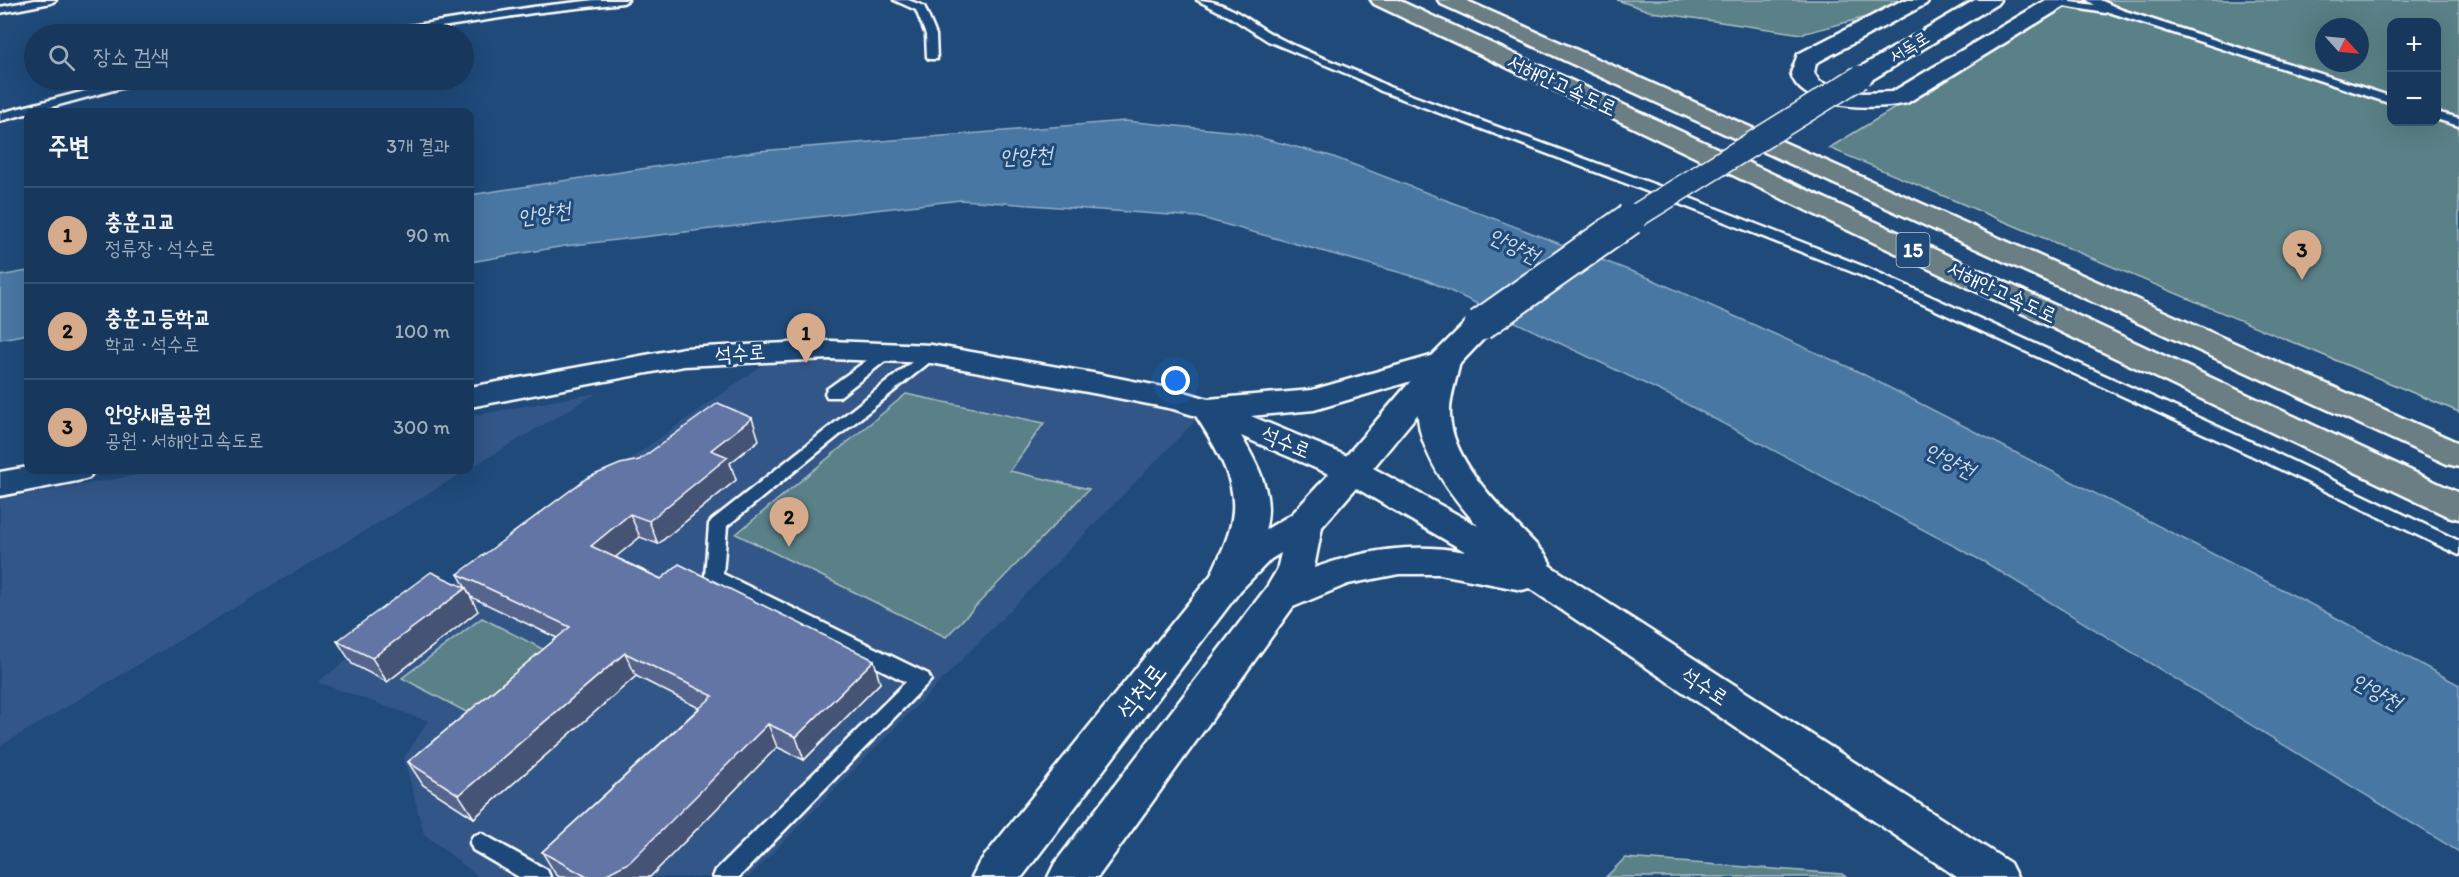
<!DOCTYPE html>
<html lang="ko">
<head>
<meta charset="utf-8">
<style>
  :root { --surface:#17385c; --page:#244365; --text:#f1f3f6; --muted:#9eacbb; --line:#365272; --accent:#d6ab8b }
  body { margin:0; font-family:Itim,"Poor Story",sans-serif; background:var(--page); color:var(--text) }
  .controls { position:absolute; right:18px; top:18px; display:grid; overflow:hidden; border-radius:12px; box-shadow:0 6px 24px #0002 }
  .controls button { width:54px; height:54px; display:grid; place-items:center; padding:0; border:0; border-bottom:2px solid var(--line); background:var(--surface); color:var(--text); font:30px sans-serif }
  .compass { position:absolute; left:2315px; top:18px; width:54px; height:54px; border-radius:50%; background:var(--surface); box-shadow:0 6px 24px #0002; rotate:117deg }
  .you { position:absolute; left:1176px; top:381px; width:21px; height:21px; margin:-15px; border:4px solid #fff; border-radius:50%; background:#1a73e8; box-shadow:0 0 0 9px #1a73e833 }
  .badge { display:grid; place-items:center; width:39px; height:39px; border-radius:50%; background:var(--accent); color:#111; font-size:20px; font-weight:700 }
  .pin { position:absolute; translate:-50% -50px; filter:drop-shadow(0 2px 3px #0008) }
  .pin::after { content:''; position:absolute; top:32px; width:21px; height:18px; background:inherit; clip-path:polygon(0 0,100% 0,50% 100%) }
  .list { margin:0; padding:0; list-style:none }
  h2 { display:flex; justify-content:space-between; align-items:center; height:78px; margin:0; padding:0 24px; font-size:26px }
  h2 small { font-size:20px; font-weight:400; color:var(--muted) }
  .list li { display:grid; grid-template-columns:39px 1fr auto; gap:18px; align-items:center; box-sizing:border-box; height:96px; padding:0 24px; border-top:2px solid var(--line) }
  .list b { display:block; font-size:22px; white-space:nowrap }
  .list p { margin:0; font-size:20px; white-space:nowrap; color:var(--muted) }
  .list em { font-size:20px; font-style:normal; color:var(--muted) }
  .icon { flex:none; width:33px; height:33px; fill:none; stroke:currentColor; stroke-width:2; stroke-linecap:round; stroke-linejoin:round }
  .map { position:relative; flex:none; width:2459px; height:877px; overflow:hidden }
  .search { position:absolute; background:var(--surface); box-shadow:0 6px 24px #0002; left:24px; top:24px; width:450px; height:66px; display:flex; align-items:center; gap:15px; box-sizing:border-box; padding:0 21px; border-radius:33px; color:var(--muted); font-size:22px }
  .panel { position:absolute; background:var(--surface); box-shadow:0 6px 24px #0002; left:24px; top:108px; width:450px; height:366px; border-radius:12px }
  .map>svg:first-child { display:block }
</style>
</head>
<body>
<div class="map">
<svg width="2459" height="877" viewBox="0 0 2459 877">
  <rect width="100%" height="100%" fill="#1f4a7a"/>
  <filter id="ink" filterUnits="userSpaceOnUse"><feTurbulence type="fractalNoise" baseFrequency=".0167" numOctaves="2"/><feDisplacementMap in="SourceGraphic" scale="12" xChannelSelector="R" yChannelSelector="G"/><feConvolveMatrix kernelMatrix="1 2 1 2 8 2 1 2 1" color-interpolation-filters="sRGB"/></filter>
  <g filter="url(#ink)">
    <g fill="#335787">
      <path d="M 775,356 L 928,360 L 1203,413 L 749,877 L 479,877 L 424,834 L 404,758 L 428,721 L 317,682 Z"/>
      <path d="M 597,393 L 470,468 L 470,416 Z"/>
      <path d="M 167,470 L 468,470 L 0,746 L 0,499 Z"/>
    </g>
    <g fill="#5a8187" stroke="#acc0c3" stroke-width="1.5" fill-rule="evenodd">
      <path d="M 1617,0 L 1901,0 L 1874,15 L 1802,34 L 1652,12 Z"/>
      <path d="M 2073,0 L 2459,0 L 2459,412 L 1829,148 ZM 2392,22 L 2436,22 L 2436,122 L 2392,122 ZM 2324,27 L 2360,27 L 2360,63 L 2324,63 Z"/>
      <path d="M 906,394 L 1044,423 L 1010,471 L 1089,489 L 946,637 L 736,534 Z"/>
      <path d="M 482,618 L 564,660 L 489,724 L 402,678 Z"/>
      <path d="M 1625,858 L 1842,874 L 1846,877 L 1606,877 Z"/>
    </g>
    <g fill="#4877a4" stroke="#91adc8" stroke-width="1.5">
      <path d="M 1125,121 L 1238,132 L 1331,156 L 1649,278 L 1855,370 L 2320,609 L 2459,685 L 2459,852 L 1986,563 L 1673,397 L 1427,280 L 1198,217 L 961,200 L 565,246 L 470,262 L 470,195 L 759,151 Z"/>
      <path d="M 28,271 L 28,334 L 0,339 L 0,276 Z"/>
    </g>
    <g fill="none" stroke-linecap="round" stroke-linejoin="round">
      <g stroke="#fff" stroke-width="5">
        <g id="service">
          <path d="M 35,0 L 56,0 L 51,3 L 0,13 L 0,7 Z"/>
          <path d="M 595,0 L 628,0 L 623,3 L 533,13 L 395,34 L 372,34 L 377,31 L 533,7 Z"/>
          <path d="M 894,0 L 908,0 L 924,6 L 936,35 L 937,59 L 929,59 L 927,57 L 926,35 L 916,10 Z"/>
          <path d="M 1197,0 C 1227,0 1250,22 1275,36 C 1311,56 1352,67 1389,87 L 1664,188 L 1870,269 L 2267,449 L 2459,541 L 2459,555 L 2255,457 L 1860,275 L 1654,194 L 1381,91 L 1357,78 L 1268,41 L 1232,18 Z"/>
          <path d="M 2054,0 L 2095,5 L 2087,0 L 2100,0 L 2122,10 L 2392,97 L 2392,104 L 2109,12 L 2105,13 L 2058,5 L 2054,4 Z"/>
          <path d="M 128,80 L 145,80 L 143,82 L 0,121 L 0,113 Z"/>
          <path d="M 2436,112 L 2459,118 L 2459,126 L 2436,119 Z"/>
          <path d="M 889,346 L 894,348 L 897,351 L 894,354 L 839,397 L 827,397 L 825,393 L 827,389 L 884,348 Z"/>
          <path d="M 931,349 L 936,351 L 939,354 L 936,357 L 727,526 L 723,574 L 928,674 L 931,680 L 739,877 L 713,877 L 716,870 L 906,682 L 707,582 L 705,577 L 709,524 L 712,520 L 926,351 Z"/>
          <path d="M 481,833 L 547,870 L 550,877 L 519,877 L 473,850 L 470,843 L 473,836 Z"/>
        </g>
      </g>
      <g stroke="#fff" stroke-width="5">
        <g id="tertiary">
          <path d="M 830,341 L 931,345 L 1098,374 L 1178,390 L 1208,399 L 1312,390 L 1445,352 L 1456,354 L 1460,361 C 1457,379 1449,397 1450,415 C 1452,467 1512,518 1545,554 L 1550,563 L 1549,565 L 2010,863 L 2017,877 L 1957,877 L 1529,588 L 1522,590 L 1440,574 L 1399,574 L 1348,584 L 1293,607 L 1098,877 L 1048,877 L 1055,863 L 1267,587 L 1277,570 L 1281,553 L 1271,559 L 1240,591 L 1022,877 L 972,877 L 979,863 L 1211,575 C 1219,557 1229,538 1232,519 C 1239,482 1215,446 1196,416 L 1173,409 L 1098,394 L 931,363 L 830,359 L 684,366 L 470,407 L 470,387 L 684,348 ZM 1425,377 C 1422,390 1416,404 1418,418 C 1422,458 1452,497 1478,526 L 1364,463 L 1251,416 L 1314,410 ZM 1241,436 L 1329,474 L 1292,514 L 1265,530 C 1275,496 1258,465 1241,436 ZM 1356,488 L 1466,552 C 1413,542 1364,550 1314,568 L 1322,527 Z"/>
          <path d="M 28,467 L 28,470 L 94,470 L 89,478 L 77,481 L 0,496 L 0,472 Z"/>
        </g>
      </g>
      <g stroke="#fff" stroke-width="5">
        <g id="secondary">
          <path d="M 1903,0 L 1929,0 L 1926,4 L 1816,63 L 1814,73 L 1819,81 L 1838,90 L 1863,93 L 1892,92 L 2046,0 L 2071,0 L 2068,4 L 1907,103 C 1878,110 1800,111 1791,73 L 1798,54 Z"/>
          <path d="M 1975,0 L 2000,0 L 1997,4 L 1868,82 L 1860,84 L 1852,82 L 1849,77 L 1852,72 Z"/>
          <path d="M 1480,316 L 1491,319 L 1495,325 L 1491,331 L 1456,368 L 1364,479 L 1352,482 L 1340,479 L 1335,471 L 1340,463 L 1434,354 L 1469,319 Z"/>
        </g>
      </g>
      <g stroke="#fff" stroke-width="5">
        <g id="motorway">
          <path d="M 1371,0 L 1398,0 L 2459,493 L 2459,519 L 2447,516 L 1374,4 Z"/>
          <path d="M 1438,0 L 1465,0 L 2459,443 L 2459,467 L 2447,464 L 1441,4 Z"/>
        </g>
      </g>
      <use href="#service" fill="#1f4a7a" fill-rule="evenodd"/>
      <use href="#tertiary" fill="#1f4a7a" fill-rule="evenodd"/>
      <use href="#secondary" fill="#1f4a7a" fill-rule="evenodd"/>
      <use href="#motorway" fill="#6b7e84" fill-rule="evenodd"/>
      <g stroke="#fff" stroke-width="26" stroke-linecap="butt">
        <path id="secondary-bridge-far1" d="M 1628,221 L 1860,77"/>
      </g>
      <g stroke="#fff" stroke-width="35" stroke-linecap="butt">
        <path id="secondary-bridge" d="M 1480,325 L 1630,219"/>
      </g>
      <use href="#secondary-bridge-far1" stroke="#1f4a7a" stroke-width="23"/>
      <use href="#secondary-bridge" stroke="#1f4a7a" stroke-width="31"/>
    </g>
    <g fill="#55658e" stroke="#fff" stroke-width="1.5">
      <path d="M 759,440 L 730,463 L 736,480 L 658,544 L 640,537 L 615,557 L 880,683 L 804,760 L 777,747 L 650,877 L 560,877 L 556,875 L 542,852 L 699,708 L 636,676 L 474,818 L 423,785 L 408,762 L 557,638 L 471,597 L 458,574 Z"/>
      <path d="M 478,611 L 387,682 L 352,664 L 337,641 Z"/>
    </g>
    <g fill="#455274" stroke="#fff" stroke-width="1.5">
      <path d="M 752,418 L 759,440 L 730,463 L 736,480 L 658,544 L 649,521 L 711,450 Z"/>
      <path d="M 630,514 L 640,537 L 601,569 L 591,546 Z"/>
      <path d="M 466,588 L 478,611 L 387,682 L 372,658 Z"/>
      <path d="M 625,653 L 636,676 L 474,818 L 459,795 Z"/>
      <path d="M 874,660 L 880,683 L 804,760 L 796,737 Z"/>
      <path d="M 768,724 L 777,747 L 650,877 L 601,877 Z"/>
    </g>
    <g fill="#6375a5" stroke="#fff" stroke-width="1.5">
      <path d="M 718,403 L 752,418 L 711,450 L 728,457 L 649,521 L 630,514 L 591,546 L 661,579 L 679,564 L 874,660 L 796,737 L 768,724 L 630,862 L 601,877 L 587,877 L 542,852 L 713,696 L 625,653 L 459,795 L 408,762 L 570,627 L 458,574 L 587,478 L 620,464 L 639,460 Z"/>
      <path d="M 431,572 L 466,588 L 372,658 L 337,641 Z"/>
    </g>
  </g>
  <g text-anchor="middle" stroke-width="6" stroke-linejoin="round" paint-order="stroke">
    <g font-size="18" fill="#fff" stroke="#1f4a7a">
      <text transform="translate(1909 47) rotate(-32)" y="6">서독로</text>
    </g>
    <rect fill="#1f4a7a" stroke="#bcc9d7" stroke-width="1.5" x="1896.5" y="233" width="33" height="34" rx="4.5"/>
    <g font-size="20" font-weight="bold" fill="#fff">
      <text x="1913" y="257">15</text>
    </g>
    <g font-size="21" fill="#fff" stroke="#1f4a7a">
      <text transform="translate(1562 85) rotate(25)" y="7">서해안고속도로</text>
      <text transform="translate(2002 292) rotate(25)" y="7">서해안고속도로</text>
      <text transform="translate(740 353) rotate(-4)" y="7">석수로</text>
      <text transform="translate(1286 442) rotate(23)" y="7">석수로</text>
      <text transform="translate(1705 686) rotate(34)" y="7">석수로</text>
    </g>
    <g font-size="22" font-style="italic" fill="#d1dde8" stroke="#1f4a7a">
      <text transform="translate(1026 155) rotate(-3)" y="8">안양천</text>
      <text transform="translate(544 213) rotate(-9)" y="8">안양천</text>
      <text transform="translate(1514 245) rotate(26)" y="8">안양천</text>
      <text transform="translate(1950 460) rotate(26)" y="8">안양천</text>
      <text transform="translate(2377 691) rotate(29)" y="8">안양천</text>
    </g>
    <g font-size="26" fill="#fff" stroke="#1f4a7a">
      <text transform="translate(1141 691) rotate(-52)" y="9">석천로</text>
    </g>
  </g>
</svg>
<div class="controls">
<button>+</button>
<button>−</button>
</div>
<svg class="compass" viewBox="-18 -18 36 36"><path d="M0-13l5 13h-10z" fill="#e53935"/><path d="M0 13l5-13h-10z" fill="#9eacbb"/></svg>
<div class="you"></div>
<div class="pin badge" style="left:806px;top:363px">1</div>
<div class="pin badge" style="left:789px;top:547px">2</div>
<div class="pin badge" style="left:2302px;top:280px">3</div>
<div class="search"><svg class="icon" aria-label="search" viewBox="0 0 24 24"><circle cx="10" cy="10" r="6"/><path d="M15 15l6 6"/></svg>장소 검색</div>
<section class="panel">
<h2>주변<small>3개 결과</small></h2>
<ul class="list">
<li><span class="badge">1</span><div><b>충훈고교</b><p>정류장 · 석수로</p></div><em>90 m</em></li>
<li><span class="badge">2</span><div><b>충훈고등학교</b><p>학교 · 석수로</p></div><em>100 m</em></li>
<li><span class="badge">3</span><div><b>안양새물공원</b><p>공원 · 서해안고속도로</p></div><em>300 m</em></li>
</ul>
</section>
</div>
</body>
</html>
